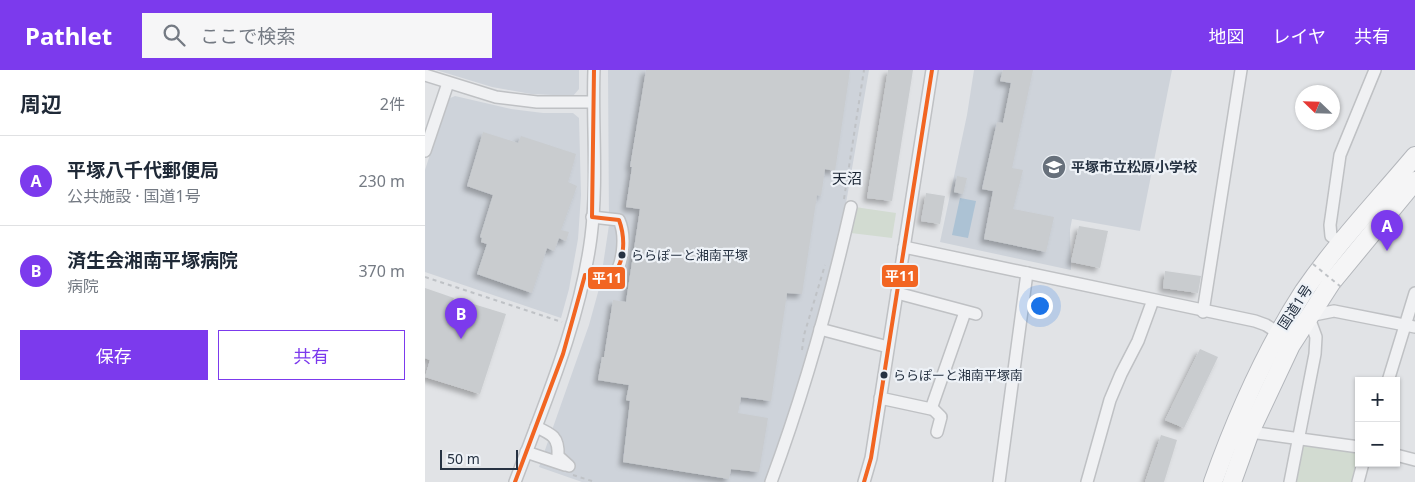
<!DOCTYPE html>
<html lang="ja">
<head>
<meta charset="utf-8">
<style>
  :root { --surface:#fff; --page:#f6f6f7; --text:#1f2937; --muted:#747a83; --line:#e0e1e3; --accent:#7c3aed }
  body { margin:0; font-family:"Noto Sans","Noto Sans JP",sans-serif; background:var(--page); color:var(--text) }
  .controls { position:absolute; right:15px; bottom:15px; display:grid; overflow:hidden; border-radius:0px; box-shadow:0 1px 4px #0004 }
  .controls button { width:45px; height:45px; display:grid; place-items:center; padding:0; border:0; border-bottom:1px solid var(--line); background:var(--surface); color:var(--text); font:25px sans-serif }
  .compass { position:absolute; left:870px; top:15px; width:45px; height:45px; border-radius:50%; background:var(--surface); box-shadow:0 1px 4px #0004; rotate:293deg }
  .scale { position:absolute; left:15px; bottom:12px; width:78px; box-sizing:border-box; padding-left:5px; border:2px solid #263242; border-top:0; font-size:14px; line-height:18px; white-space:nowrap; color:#263242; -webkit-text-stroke:4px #eef2f7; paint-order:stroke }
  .you { position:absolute; left:614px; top:235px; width:18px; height:18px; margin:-12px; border:4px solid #fff; border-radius:50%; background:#1a73e8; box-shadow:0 0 0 8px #1a73e833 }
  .badge { display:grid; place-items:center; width:32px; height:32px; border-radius:50%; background:var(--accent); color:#fff; font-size:16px; font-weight:700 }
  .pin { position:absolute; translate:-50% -41px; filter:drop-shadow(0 1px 2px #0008) }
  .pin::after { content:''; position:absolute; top:26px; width:18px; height:15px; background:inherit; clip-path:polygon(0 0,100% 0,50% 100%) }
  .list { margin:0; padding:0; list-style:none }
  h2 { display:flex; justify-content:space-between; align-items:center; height:65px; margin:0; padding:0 20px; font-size:21px }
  h2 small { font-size:16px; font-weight:400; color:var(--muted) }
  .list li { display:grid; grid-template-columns:32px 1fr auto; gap:15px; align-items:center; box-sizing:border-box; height:90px; padding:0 20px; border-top:1px solid var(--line) }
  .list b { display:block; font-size:19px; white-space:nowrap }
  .list p { margin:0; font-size:16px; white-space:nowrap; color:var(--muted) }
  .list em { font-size:16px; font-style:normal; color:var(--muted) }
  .actions { display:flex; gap:10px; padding:15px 20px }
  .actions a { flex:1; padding:11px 0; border:1px solid var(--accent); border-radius:0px; text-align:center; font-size:18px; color:var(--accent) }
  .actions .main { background:var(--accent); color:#fff }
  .icon { flex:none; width:28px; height:28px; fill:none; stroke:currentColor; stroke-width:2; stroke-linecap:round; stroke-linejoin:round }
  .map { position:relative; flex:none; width:990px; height:412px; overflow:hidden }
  header { display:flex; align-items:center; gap:30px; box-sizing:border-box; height:70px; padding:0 25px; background:var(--accent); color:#fff }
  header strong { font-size:24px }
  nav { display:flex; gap:28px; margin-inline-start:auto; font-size:18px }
  .search { width:350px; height:45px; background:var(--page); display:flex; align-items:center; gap:12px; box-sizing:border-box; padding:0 18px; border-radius:0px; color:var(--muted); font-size:19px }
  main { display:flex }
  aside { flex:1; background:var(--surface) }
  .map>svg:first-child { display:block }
</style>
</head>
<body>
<header>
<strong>Pathlet</strong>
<div class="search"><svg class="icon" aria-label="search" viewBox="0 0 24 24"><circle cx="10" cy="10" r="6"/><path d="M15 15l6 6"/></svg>ここで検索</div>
<nav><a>地図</a><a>レイヤ</a><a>共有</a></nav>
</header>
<main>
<aside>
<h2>周辺<small>2件</small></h2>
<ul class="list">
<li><span class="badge">A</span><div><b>平塚八千代郵便局</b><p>公共施設 · 国道1号</p></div><em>230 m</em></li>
<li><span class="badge">B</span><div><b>済生会湘南平塚病院</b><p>病院</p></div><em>370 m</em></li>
</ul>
<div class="actions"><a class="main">保存</a><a>共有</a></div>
</aside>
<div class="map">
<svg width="990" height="412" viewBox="0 0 990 412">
  <defs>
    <filter id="shadow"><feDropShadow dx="-4" dy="4" stdDeviation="2.5" flood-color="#0004"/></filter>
  </defs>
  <rect width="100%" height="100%" fill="#e1e3e6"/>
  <g fill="#ced3da">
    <path d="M 11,0 L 154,0 L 154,19 L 148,26 L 106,24 L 67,17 Z"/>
    <path d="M 183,0 L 444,0 L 415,168 L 370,324 L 340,412 L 157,412 L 114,397 L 164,255 L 175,215 L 184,155 Z"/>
    <path d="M 549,0 L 747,0 L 715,161 L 647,149 L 645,160 L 646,200 L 515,172 L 542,45 Z"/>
    <path d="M 30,26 L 86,39 L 118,43 L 148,43 L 154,48 L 156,125 L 153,169 L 144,219 L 136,248 L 0,202 L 0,100 L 23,29 Z"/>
  </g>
  <g fill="#d2dbd1">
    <path d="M 430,137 L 471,143 L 467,168 L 426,163 Z"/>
    <path d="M 873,369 L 934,377 L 931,412 L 865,412 Z"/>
  </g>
  <path fill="#acc2d4" d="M 535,128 L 551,131 L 543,168 L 527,165 Z"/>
  <g fill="#c9cccf" filter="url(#shadow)">
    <path d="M 221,0 L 425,0 L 410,101 L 400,99 L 396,126 L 392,125 L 377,224 L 362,223 L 346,331 L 316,327 L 313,343 L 343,348 L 334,402 L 306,399 L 304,409 L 198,392 L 205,331 L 201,330 L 204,315 L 173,310 L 177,287 L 179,287 L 188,230 L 201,232 L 215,139 L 201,137 L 207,97 L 205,97 Z"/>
    <path d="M 463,0 L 488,0 L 467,131 L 442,128 Z"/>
    <path d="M 578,0 L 608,0 L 587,98 L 598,100 L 588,139 L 629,147 L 621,182 L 559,169 L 568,121 L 557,119 L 572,52 L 578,53 L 586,13 L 575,11 Z"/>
    <path d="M 58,62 L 93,73 L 96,66 L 151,84 L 143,112 L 152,116 L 136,160 L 144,162 L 141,171 L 134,168 L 129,181 L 122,178 L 107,223 L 52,204 L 62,174 L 56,172 L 57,168 L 55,167 L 68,125 L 42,116 Z"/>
    <path d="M 532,106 L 542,108 L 538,124 L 529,122 Z"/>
    <path d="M 501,123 L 520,126 L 515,154 L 496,151 Z"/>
    <path d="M 654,156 L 683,161 L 675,198 L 646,192 Z"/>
    <path d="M 740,201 L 776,206 L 773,223 L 738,218 Z"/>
    <path d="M 0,218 L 29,228 L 23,245 L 39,251 L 45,233 L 81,244 L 55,324 L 0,307 L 5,290 L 0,288 Z"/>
    <path d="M 775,279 L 793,287 L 759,358 L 740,350 Z"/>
    <path d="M 736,365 L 752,370 L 739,412 L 720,412 Z"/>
  </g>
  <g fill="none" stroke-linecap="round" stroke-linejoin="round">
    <g stroke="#bfc1c4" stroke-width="14">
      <g id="minor">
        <path d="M 0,5 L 71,27 L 112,32 L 168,32"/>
        <path d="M 0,81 L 23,13"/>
        <path d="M 916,173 L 906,166 L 905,155 L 915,85 L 950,0"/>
        <path d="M 479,177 L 830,251 L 841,255 L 858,266"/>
        <path d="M 160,205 L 185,209 C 199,199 201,165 194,150 L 167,147"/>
        <path d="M 472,223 L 551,244"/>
        <path d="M 778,242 L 816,0"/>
        <path d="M 884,246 L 909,241 L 990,257"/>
        <path d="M 395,259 L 463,277"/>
        <path d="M 963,311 L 990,223"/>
        <path d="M 455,328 L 506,339 L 540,242"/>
        <path d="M 506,337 L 516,347 L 512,362"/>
        <path d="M 111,357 C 127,364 134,367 133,386 L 144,396"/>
        <path d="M 825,362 L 934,377"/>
        <path d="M 101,382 L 140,395"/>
        <path d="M 971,385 L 990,390"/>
        <path d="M 90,412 C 120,332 155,252 166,167 C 173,112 167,55 169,0"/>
        <path d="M 346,412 C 379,323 405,230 426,137"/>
        <path d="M 439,412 L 446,388 L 507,0"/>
        <path d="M 574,412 L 602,203"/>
        <path d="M 662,412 L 685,330 L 696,304 L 713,271 L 728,230"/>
        <path d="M 865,412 L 890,284 L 891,267 L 883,245"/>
        <path d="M 933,412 L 938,393"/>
      </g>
    </g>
    <g stroke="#b3b6bb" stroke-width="20">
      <g id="highway">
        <path d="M 788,412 C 812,345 840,281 879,221 C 912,173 953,130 990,86"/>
        <path d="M 807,412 L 825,362 L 866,275 L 906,213 L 990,111"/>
      </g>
    </g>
    <g stroke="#bfc2c6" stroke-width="2" stroke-dasharray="4 4" stroke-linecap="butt">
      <path d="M 419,129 L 439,0"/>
      <path d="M 0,207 L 137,252"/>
      <path d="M 377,280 L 379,265 L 400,195"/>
      <path d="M 148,405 L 170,412"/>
    </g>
    <use href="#minor" stroke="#f0f1f3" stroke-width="11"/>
    <use href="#highway" stroke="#f5f5f6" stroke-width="18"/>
    <path stroke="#bfc2c6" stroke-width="2" stroke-dasharray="4 4" stroke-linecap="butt" d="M 888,194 L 916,217"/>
    <g stroke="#eef2f7" stroke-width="8">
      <g id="bus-1">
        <path d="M 90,412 L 138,284 L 160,205 L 185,209 C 200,194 201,169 194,150 L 167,147 L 169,0"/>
        <path d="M 439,412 L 446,388 L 507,0"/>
      </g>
    </g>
    <use href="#bus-1" stroke="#f26522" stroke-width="4"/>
  </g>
  <defs>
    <g id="school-disc" transform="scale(1.25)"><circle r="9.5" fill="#67707b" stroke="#eef2f7"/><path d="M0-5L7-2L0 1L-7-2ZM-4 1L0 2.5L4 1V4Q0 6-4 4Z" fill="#fff"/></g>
  </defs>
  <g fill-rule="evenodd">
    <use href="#school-disc" x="629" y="97"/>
  </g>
  <g fill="#263242" stroke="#eef2f7" stroke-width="2">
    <circle cx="197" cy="185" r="4.5"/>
    <circle cx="459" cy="305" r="4.5"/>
  </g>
  <g text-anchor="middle" stroke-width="4.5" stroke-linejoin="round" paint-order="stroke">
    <g font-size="13" fill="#263242" stroke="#eef2f7" text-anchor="start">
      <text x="206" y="190">ららぽーと湘南平塚</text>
      <text x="468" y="310">ららぽーと湘南平塚南</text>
    </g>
    <g font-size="14" font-weight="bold" fill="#263242" stroke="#eef2f7" text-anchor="start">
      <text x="646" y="102">平塚市立松原小学校</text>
    </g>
    <g font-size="14" fill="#263242" stroke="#eef2f7">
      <text transform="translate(870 237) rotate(-57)" y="5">国道1号</text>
    </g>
    <g font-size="15" fill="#182332" stroke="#eef2f7">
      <text x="422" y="114">天沼</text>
    </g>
  </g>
  <g stroke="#eef2f7" stroke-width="2">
    <rect x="456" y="194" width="38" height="24" rx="5" fill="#f26522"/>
    <rect x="162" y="196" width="39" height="24" rx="5" fill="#f26522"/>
  </g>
  <g font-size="14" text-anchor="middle" font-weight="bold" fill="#fff">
    <text x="475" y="211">平11</text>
    <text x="182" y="213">平11</text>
  </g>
</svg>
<div class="controls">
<button>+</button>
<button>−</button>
</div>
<svg class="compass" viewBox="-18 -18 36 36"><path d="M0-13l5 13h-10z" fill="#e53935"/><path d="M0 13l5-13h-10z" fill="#747a83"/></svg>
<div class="scale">50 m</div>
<div class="you"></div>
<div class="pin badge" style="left:962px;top:181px">A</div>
<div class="pin badge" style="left:36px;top:269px">B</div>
</div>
</main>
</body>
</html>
